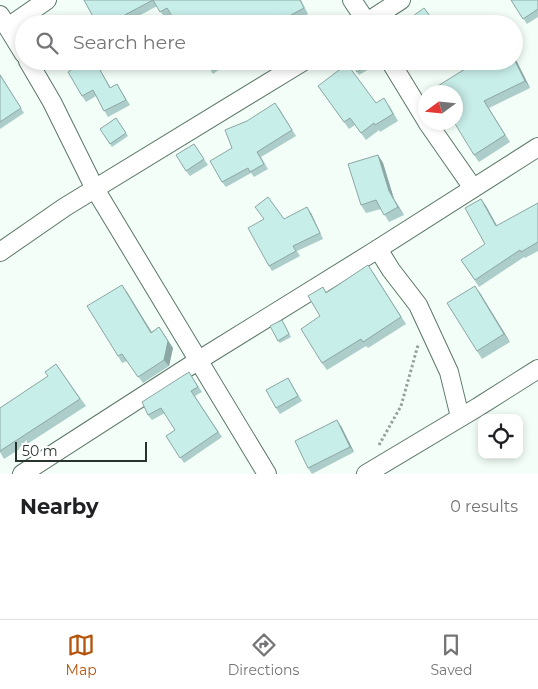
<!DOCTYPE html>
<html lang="en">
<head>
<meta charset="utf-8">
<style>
  :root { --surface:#fff; --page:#f6f6f6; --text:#202124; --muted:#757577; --line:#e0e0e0; --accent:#b45309 }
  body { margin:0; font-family:Montserrat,sans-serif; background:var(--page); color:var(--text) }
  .controls { position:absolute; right:15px; bottom:15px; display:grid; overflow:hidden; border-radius:10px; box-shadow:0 2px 8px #0003 }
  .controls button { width:45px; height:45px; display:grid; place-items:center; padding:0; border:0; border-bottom:1px solid var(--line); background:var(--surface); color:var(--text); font:25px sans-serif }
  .compass { position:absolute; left:418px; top:85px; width:45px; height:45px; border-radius:50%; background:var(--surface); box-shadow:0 2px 8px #0003; rotate:255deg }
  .scale { position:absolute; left:15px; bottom:12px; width:132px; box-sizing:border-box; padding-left:5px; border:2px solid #28332c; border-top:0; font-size:14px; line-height:18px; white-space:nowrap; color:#28332c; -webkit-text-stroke:4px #fff; paint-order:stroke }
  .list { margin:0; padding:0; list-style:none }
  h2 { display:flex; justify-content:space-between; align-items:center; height:65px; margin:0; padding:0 20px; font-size:21px }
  h2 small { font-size:16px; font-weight:400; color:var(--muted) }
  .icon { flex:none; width:28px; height:28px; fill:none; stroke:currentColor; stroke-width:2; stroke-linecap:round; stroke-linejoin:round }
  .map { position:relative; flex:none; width:538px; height:474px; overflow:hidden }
  .search { position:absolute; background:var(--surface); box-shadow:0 2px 8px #0003; left:15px; right:15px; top:15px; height:55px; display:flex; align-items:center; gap:12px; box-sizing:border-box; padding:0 18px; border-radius:28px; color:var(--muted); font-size:19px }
  .sheet { height:145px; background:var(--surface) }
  nav { display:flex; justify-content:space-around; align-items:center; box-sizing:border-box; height:70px; border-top:1px solid var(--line); background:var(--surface); font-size:14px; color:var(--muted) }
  nav a { display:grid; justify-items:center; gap:2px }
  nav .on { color:var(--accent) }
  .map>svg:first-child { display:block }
</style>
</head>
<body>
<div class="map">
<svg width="538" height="474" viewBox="0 0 538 474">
  <rect width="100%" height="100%" fill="#f2fef7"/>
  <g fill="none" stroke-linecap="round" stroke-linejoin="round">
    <g stroke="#5b7666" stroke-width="20">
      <g id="minor">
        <path d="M 352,0 L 368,24"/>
        <path d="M 0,15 L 24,54"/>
        <path d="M 364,24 L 401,0"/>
        <path d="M 8,27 L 47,0"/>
        <path d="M 28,61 L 52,102 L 95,189 L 267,474"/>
        <path d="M 390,61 L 426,120"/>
        <path d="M 427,122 L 473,188"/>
        <path d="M 378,249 L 391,270 L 418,305 L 449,372 L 460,417"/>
        <path d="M 0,252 L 65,207 L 304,61"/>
        <path d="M 22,474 L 199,360 L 378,249 L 538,147"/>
        <path d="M 366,474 L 478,407 L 538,369"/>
      </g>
    </g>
    <path stroke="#95a19a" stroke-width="3" stroke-dasharray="2.5 2.5" stroke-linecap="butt" d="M 379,445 L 401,406 L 418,345"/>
    <use href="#minor" stroke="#fff" stroke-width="18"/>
  </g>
  <g fill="#accdc9">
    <path d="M 84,0 L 301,0 L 308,14 L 290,24 L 283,24 L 281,22 L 278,24 L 177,24 L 171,14 L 165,18 L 157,6 L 124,24 L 97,24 Z"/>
    <path d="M 511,0 L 538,0 L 538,17 L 527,24 Z"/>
    <path d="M 514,56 L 530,88 L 489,108 L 510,142 L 479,162 L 474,155 L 476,67 L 514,61 Z"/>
    <path d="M 70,61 L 95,61 L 111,88 L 117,84 L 130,105 L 108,117 L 96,96 L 86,102 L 82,96 L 74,68 Z"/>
    <path d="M 205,61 L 231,61 L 213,74 Z"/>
    <path d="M 367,61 L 371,68 L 359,75 L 357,72 Z"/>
    <path d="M 0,74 L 24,113 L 0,129 Z"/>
    <path d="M 318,86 L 376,103 L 389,105 L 398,121 L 380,132 L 379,130 L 366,140 L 355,125 L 349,129 Z"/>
    <path d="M 279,108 L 296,136 L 261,157 L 268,169 L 254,177 L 251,173 L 226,187 L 222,182 L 232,148 Z"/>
    <path d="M 116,118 L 128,136 L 112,147 L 100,129 Z"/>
    <path d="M 194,144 L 208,165 L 190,176 L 186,171 Z"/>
    <path d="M 378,155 L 383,163 L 394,199 L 404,215 L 389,222 L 381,209 L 366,213 L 361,205 Z"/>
    <path d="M 481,199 L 486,206 L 497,226 L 538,203 L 538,251 L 525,258 L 524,257 L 479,287 L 461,260 L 485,244 Z"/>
    <path d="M 311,213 L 323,239 L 297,251 L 300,256 L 272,271 L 269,266 L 284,219 Z"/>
    <path d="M 373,272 L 406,324 L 368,348 L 366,346 L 327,370 L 322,363 L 320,316 L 323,287 L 326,292 Z"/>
    <path d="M 127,292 L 151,332 L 159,327 L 173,348 L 169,366 L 143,383 L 127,361 L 122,363 L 118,356 Z"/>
    <path d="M 480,293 L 510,342 L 482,359 L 477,351 Z"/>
    <path d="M 284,323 L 291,337 L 280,343 L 278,341 Z"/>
    <path d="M 56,364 L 86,406 L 4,459 L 0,452 L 0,408 L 48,376 Z"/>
    <path d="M 189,372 L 202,392 L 195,396 L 222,437 L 184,463 L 166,436 L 175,430 L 165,413 L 152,420 L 148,415 Z"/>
    <path d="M 288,378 L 302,401 L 280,414 L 276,408 Z"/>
    <path d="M 341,426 L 354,452 L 312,474 L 308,468 Z"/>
  </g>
  <g fill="#8ca7a4">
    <path d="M 514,56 L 530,88 L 525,81 L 514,59 Z"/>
    <path d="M 378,155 L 383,163 L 394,199 L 404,215 L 398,207 L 389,191 Z"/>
    <path d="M 481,199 L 486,206 L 501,233 L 496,226 Z"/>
    <path d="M 307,207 L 311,213 L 323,239 Z"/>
    <path d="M 122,285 L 127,292 L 156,339 L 151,333 Z"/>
    <path d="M 475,286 L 480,293 L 510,342 L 504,334 Z"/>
    <path d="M 159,327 L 173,348 L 169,366 L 164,360 Z"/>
    <path d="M 337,420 L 341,426 L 354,452 L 350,447 Z"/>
  </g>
  <g fill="#c8eeea" stroke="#8ca7a4">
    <path d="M 84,0 L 300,0 L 304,8 L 280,21 L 278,15 L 264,24 L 177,24 L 167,8 L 160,12 L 153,0 L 108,24 L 97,24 Z"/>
    <path d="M 511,0 L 538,0 L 538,9 L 523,19 Z"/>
    <path d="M 424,8 L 436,24 L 402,24 Z"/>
    <path d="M 514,59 L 525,81 L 484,101 L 505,135 L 474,155 L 454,122 L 456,122 L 456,92 L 435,92 L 433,89 L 473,64 L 476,68 L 489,61 L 514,61 Z"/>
    <path d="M 70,61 L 95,61 L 110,88 L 117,84 L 126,100 L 104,111 L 93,90 L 82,96 L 68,72 L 74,68 Z"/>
    <path d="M 205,61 L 218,61 L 209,68 Z"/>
    <path d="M 351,61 L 367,61 L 369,65 L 357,72 Z"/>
    <path d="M 347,64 L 376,103 L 384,98 L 393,114 L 375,125 L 374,123 L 361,133 L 350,118 L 344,122 L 318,86 Z"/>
    <path d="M 0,75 L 21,108 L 0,122 Z"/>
    <path d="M 275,103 L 292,130 L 257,152 L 264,164 L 250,172 L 248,168 L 222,182 L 210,161 L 232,148 L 225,130 L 247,121 Z"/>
    <path d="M 116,118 L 126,133 L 110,144 L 100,129 Z"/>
    <path d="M 194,144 L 204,159 L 186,171 L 176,155 Z"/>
    <path d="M 378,155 L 389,191 L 398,207 L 384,215 L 376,200 L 361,205 L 348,164 Z"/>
    <path d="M 268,197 L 284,219 L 307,207 L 320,233 L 293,246 L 296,251 L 269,266 L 248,228 L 264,219 L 255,207 Z"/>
    <path d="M 481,199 L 496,226 L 538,203 L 538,242 L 521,252 L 520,250 L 475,280 L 461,260 L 485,244 L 465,208 Z"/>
    <path d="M 368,265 L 401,317 L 363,342 L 361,339 L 322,363 L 301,329 L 320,316 L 308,296 L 323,287 L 326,293 Z"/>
    <path d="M 122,285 L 151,333 L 159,327 L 168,341 L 164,360 L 138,377 L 122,354 L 118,356 L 87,306 Z"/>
    <path d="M 475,286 L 504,334 L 477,351 L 447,303 Z"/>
    <path d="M 282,320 L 289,334 L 278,341 L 270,326 Z"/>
    <path d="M 56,364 L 80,399 L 0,451 L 0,408 L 48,376 L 45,372 Z"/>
    <path d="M 189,372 L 198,387 L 191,391 L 218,432 L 180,458 L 166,436 L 175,430 L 161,408 L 148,415 L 142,402 Z"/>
    <path d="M 288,378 L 298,396 L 276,408 L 266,390 Z"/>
    <path d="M 337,420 L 350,447 L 308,468 L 295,441 Z"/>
  </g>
</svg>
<div class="controls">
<button><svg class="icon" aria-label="locate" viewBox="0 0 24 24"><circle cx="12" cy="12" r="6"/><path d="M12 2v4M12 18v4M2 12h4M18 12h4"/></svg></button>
</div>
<svg class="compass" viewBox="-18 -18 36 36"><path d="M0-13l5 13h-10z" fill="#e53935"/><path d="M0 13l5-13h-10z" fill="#757577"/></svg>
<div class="scale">50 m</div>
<div class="search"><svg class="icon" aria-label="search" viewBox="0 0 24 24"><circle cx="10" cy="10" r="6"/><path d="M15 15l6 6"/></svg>Search here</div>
</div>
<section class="sheet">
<h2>Nearby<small>0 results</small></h2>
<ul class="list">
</ul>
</section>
<nav>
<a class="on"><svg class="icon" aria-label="map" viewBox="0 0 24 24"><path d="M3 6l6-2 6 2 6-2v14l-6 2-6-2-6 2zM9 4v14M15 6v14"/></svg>Map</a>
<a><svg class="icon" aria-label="directions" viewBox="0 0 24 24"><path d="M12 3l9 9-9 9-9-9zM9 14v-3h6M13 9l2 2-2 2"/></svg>Directions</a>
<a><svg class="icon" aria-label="saved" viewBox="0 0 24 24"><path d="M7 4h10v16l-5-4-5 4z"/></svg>Saved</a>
</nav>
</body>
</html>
